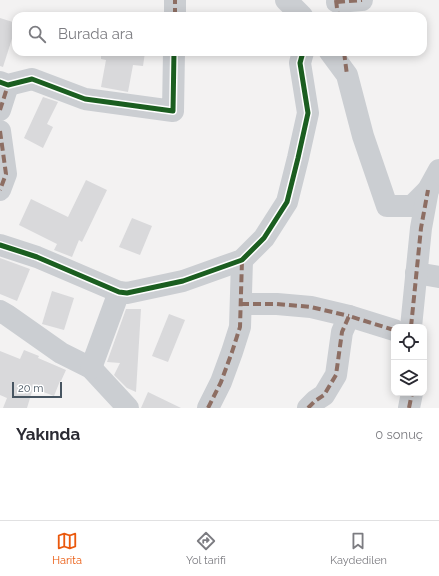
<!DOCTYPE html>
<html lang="tr">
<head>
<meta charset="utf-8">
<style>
  :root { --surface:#fff; --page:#f2f2f3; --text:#2b2b33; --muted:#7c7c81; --line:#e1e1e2; --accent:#ea580c }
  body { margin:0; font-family:Raleway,sans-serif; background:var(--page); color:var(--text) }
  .controls { position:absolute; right:12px; bottom:12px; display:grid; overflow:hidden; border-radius:8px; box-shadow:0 2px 10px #0003 }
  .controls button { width:36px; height:36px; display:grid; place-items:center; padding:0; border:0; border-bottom:1px solid var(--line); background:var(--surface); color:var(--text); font:20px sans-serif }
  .scale { position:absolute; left:12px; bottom:10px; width:50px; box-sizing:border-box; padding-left:4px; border:2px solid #475561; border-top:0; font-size:11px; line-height:14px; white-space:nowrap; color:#475561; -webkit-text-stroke:3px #fff; paint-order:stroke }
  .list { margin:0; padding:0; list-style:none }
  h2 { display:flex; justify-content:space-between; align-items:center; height:52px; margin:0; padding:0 16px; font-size:17px }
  h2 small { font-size:13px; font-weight:400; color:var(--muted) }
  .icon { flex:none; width:22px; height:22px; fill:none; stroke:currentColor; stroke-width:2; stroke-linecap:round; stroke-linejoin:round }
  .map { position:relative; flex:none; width:439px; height:408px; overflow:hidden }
  .search { position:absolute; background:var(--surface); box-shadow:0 2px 10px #0003; left:12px; right:12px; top:12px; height:44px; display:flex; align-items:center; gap:10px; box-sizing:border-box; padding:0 14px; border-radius:12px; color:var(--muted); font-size:15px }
  .sheet { height:112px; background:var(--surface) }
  nav { display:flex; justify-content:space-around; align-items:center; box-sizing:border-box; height:56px; border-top:1px solid var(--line); background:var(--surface); font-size:11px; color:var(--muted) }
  nav a { display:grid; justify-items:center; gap:2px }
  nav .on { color:var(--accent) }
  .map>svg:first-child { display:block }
</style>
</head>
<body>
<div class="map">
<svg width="439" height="408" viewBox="0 0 439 408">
  <rect width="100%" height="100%" fill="#f3f2f2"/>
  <g fill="#d9d9db">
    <path d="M 0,18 L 16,23 L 16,26 L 3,67 L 0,66 Z"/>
    <path d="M 101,52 L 145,52 L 143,66 L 133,65 L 128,92 L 101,87 L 106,60 L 101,59 Z"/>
    <path d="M 43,97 L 58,102 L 47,124 L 53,127 L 43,148 L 24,138 Z"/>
    <path d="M 86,180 L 107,190 L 82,242 L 79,240 L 72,257 L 54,250 L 57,244 L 19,225 L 31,199 L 68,217 Z"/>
    <path d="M 132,218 L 152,226 L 140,255 L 119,247 Z"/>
    <path d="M 0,258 L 30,269 L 17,301 L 0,294 Z"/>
    <path d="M 52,291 L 74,298 L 64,330 L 42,324 Z"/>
    <path d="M 126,309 L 141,309 L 136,392 L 127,388 L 114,375 L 120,363 L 107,362 Z"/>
    <path d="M 169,314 L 185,320 L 168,362 L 152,356 Z"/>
    <path d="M 24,350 L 39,356 L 38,358 L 66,370 L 61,381 L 60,381 L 54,396 L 33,388 L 27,408 L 3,408 L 7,398 L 0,395 L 0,351 L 20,359 Z"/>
    <path d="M 148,392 L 181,408 L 141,408 Z"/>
  </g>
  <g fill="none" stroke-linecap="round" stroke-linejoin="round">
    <g stroke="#cbced2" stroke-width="22">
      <path d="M 286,0 L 302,16"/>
      <path d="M 337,2 L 362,0"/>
      <path d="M 175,16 L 175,0"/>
      <path d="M 330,52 L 347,75 L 363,136 L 387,206 L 412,206 L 428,190 L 439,170"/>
      <path d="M 0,82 L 8,85 L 32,79 L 85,99 L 173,111 L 174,52"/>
      <path d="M 0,110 L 8,85"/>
      <path d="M 0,131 L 6,174 L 0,190"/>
      <path d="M 0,245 L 37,257 L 119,292 L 127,293 L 183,281 L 242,260 L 264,238 L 287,202 L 298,158 L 308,113 L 300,63 L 303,52"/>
      <path d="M 416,273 L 439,277"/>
      <path d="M 241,304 L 277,304 L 311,307 L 349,316"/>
      <path d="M 0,311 L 7,315 L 61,353 L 91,368 L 128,408"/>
      <path d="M 411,327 L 421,228 L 428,190"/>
      <path d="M 91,368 L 119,292"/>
      <path d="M 208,408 L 221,382 L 232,352 L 240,327 L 242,260"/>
      <path d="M 308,408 L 315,401 L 324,395 L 336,375 L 342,332 L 349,316 L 394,330"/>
      <path d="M 409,408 L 412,393"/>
    </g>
    <g stroke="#8d6e63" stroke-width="4" stroke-dasharray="8 4" stroke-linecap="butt">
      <path d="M 336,0 L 338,16"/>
      <path d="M 337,2 L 362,0"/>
      <path d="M 175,16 L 175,0"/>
      <path d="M 344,52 L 347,75"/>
      <path d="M 0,110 L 8,85"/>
      <path d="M 0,131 L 6,174 L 0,190"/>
      <path d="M 241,304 L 277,304 L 311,307 L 349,316"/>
      <path d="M 411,327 L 421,228 L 428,190"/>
      <path d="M 208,408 L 221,382 L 232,352 L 240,327 L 242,260"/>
      <path d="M 308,408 L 315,401 L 324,395 L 336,375 L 342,332 L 349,316 L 394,330"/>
      <path d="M 409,408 L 412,393"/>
    </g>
    <g stroke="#fff" stroke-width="8">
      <g id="cycleway">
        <path d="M 0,82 L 8,85 L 32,79 L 85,99 L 173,111 L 174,52"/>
        <path d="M 0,245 L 37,257 L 119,292 L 127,293 L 183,281 L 242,260 L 264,238 L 287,202 L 298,158 L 308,113 L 300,63 L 303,52"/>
      </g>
    </g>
    <use href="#cycleway" stroke="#1b5e20" stroke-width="5"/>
  </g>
</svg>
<div class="controls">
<button><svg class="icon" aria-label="locate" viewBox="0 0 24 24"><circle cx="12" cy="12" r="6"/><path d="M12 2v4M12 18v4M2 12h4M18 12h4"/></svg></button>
<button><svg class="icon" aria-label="layers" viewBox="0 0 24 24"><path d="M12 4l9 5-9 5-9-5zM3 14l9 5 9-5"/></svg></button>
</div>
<div class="scale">20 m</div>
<div class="search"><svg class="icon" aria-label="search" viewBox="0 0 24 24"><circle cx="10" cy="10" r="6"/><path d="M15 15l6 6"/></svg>Burada ara</div>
</div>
<section class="sheet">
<h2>Yakında<small>0 sonuç</small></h2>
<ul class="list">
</ul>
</section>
<nav>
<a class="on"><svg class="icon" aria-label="map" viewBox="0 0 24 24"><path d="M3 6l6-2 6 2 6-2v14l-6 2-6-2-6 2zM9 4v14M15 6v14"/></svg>Harita</a>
<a><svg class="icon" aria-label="directions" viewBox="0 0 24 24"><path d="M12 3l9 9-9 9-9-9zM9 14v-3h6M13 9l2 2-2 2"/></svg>Yol tarifi</a>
<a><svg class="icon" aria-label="saved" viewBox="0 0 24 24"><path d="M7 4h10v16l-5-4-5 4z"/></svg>Kaydedilen</a>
</nav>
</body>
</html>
